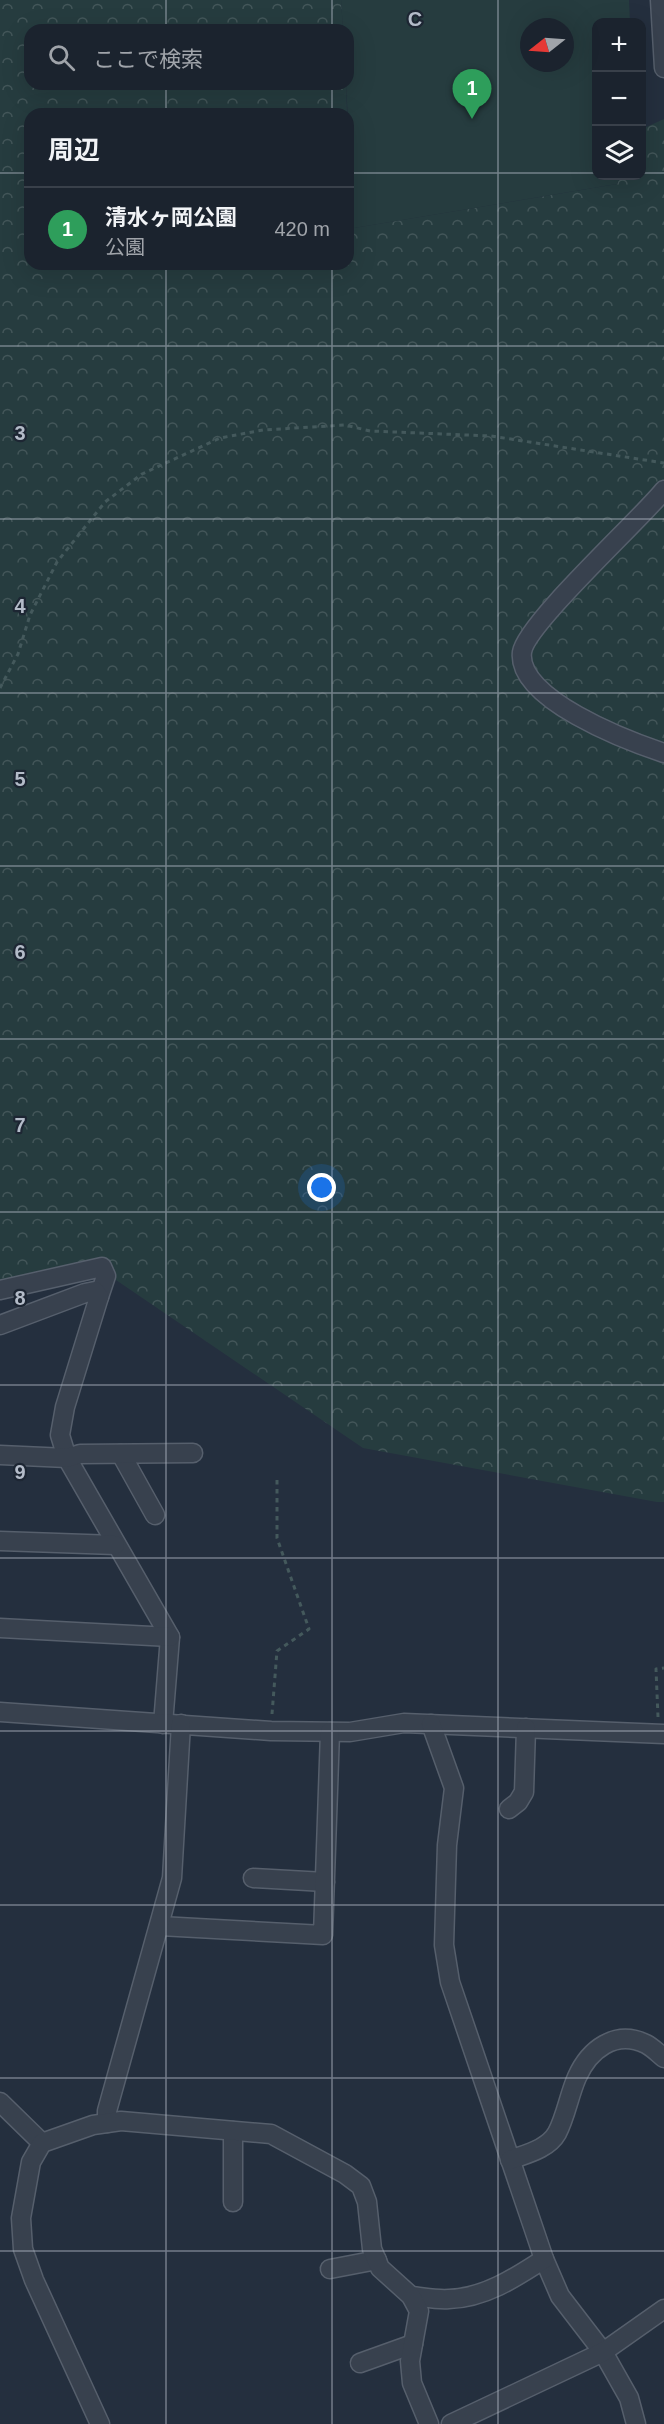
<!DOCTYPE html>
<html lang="ja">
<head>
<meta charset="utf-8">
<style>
  :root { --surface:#1b232e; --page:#242b36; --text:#f1f3f6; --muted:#a0a4aa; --line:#39404a; --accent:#db2777 }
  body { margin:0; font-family:Arial,"Noto Sans JP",sans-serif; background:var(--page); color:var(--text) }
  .controls { position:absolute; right:18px; top:18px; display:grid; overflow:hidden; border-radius:12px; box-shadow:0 6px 24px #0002 }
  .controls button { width:54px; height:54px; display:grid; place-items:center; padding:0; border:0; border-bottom:2px solid var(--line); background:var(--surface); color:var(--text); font:30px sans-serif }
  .compass { position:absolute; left:520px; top:18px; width:54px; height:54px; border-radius:50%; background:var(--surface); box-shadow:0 6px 24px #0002; rotate:253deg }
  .you { position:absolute; left:322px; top:1188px; width:21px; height:21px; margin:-15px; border:4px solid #fff; border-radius:50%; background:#1a73e8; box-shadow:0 0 0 9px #1a73e833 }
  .badge { display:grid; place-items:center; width:39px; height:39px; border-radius:50%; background:var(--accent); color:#fff; font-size:20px; font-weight:700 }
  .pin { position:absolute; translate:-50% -50px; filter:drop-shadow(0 2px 3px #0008) }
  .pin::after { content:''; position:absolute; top:32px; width:21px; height:18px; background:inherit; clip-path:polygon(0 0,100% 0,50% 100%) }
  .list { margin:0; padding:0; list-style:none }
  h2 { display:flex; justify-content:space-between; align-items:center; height:78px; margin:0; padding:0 24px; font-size:26px }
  h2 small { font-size:20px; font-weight:400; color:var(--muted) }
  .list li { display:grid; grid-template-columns:39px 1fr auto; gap:18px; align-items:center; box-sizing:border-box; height:84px; padding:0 24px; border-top:2px solid var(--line) }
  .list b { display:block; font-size:22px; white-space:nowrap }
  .list p { margin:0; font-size:20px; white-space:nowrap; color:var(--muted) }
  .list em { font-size:20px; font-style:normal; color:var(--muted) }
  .icon { flex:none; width:33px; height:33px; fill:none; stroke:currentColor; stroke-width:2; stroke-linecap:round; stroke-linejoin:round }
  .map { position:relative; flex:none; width:664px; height:2424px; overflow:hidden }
  .search { position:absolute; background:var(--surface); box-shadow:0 6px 24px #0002; left:24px; top:24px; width:330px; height:66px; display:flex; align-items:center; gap:15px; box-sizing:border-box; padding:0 21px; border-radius:18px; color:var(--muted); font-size:22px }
  .panel { position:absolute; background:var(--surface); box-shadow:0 6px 24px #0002; left:24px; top:108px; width:330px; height:162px; border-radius:18px }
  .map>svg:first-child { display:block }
</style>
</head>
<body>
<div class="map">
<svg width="664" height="2424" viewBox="0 0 664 2424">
  <defs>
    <pattern id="forest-crowns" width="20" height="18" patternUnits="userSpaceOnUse" patternTransform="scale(1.5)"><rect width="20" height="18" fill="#263c3f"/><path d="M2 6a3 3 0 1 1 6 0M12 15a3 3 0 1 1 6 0" fill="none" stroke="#435659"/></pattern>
  </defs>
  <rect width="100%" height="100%" fill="#242f3e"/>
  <path fill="url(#forest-crowns)" d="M 0,0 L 341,0 L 343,30 L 30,30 L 30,84 L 346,84 L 347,114 L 30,114 L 30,264 L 348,264 L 348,124 L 354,228 L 617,184 L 620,176 L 642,176 L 642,129 L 664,119 L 664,1502 L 657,1502 L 363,1448 L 91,1263 L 0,1299 Z"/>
  <path fill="#263c3f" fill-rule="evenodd" d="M 341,0 L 629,0 L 630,22 L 596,22 L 596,176 L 620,176 L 617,184 L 354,228 L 346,84 L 348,84 L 348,30 L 343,30 ZM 529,27 L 565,27 L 565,63 L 529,63 Z"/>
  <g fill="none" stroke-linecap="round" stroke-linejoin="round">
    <g stroke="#565f6c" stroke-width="21">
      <g id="minor">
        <path d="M 660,0 L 664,68"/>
        <path d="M 664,490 C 640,520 526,624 522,652 C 516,699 628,741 664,753"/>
        <path d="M 0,1290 L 102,1267 L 106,1276 L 99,1297"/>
        <path d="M 0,1325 L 85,1293 L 95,1291 L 99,1297 L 65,1407 L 60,1435 L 67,1458 L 170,1637 L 163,1724"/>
        <path d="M 121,1454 L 155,1515"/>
        <path d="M 0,1455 L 67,1458 L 80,1454 L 193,1453"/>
        <path d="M 0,1541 L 115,1545"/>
        <path d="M 0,1628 L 170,1637"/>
        <path d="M 0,1712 L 271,1731 L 350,1732 L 404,1723 L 664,1734"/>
        <path d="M 431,1724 L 454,1788 L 447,1845 L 444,1945 L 450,1982 L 544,2259 L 560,2296 L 603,2352 L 629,2398 L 636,2424"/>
        <path d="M 509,1809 L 518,1802 L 524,1792 L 526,1728"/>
        <path d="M 253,1878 L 325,1882"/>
        <path d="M 160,1926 L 323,1935 L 330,1732"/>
        <path d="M 0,2102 L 42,2143"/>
        <path d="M 107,2123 L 107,2111 L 172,1878 L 181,1724"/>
        <path d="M 510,2160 C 526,2154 548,2149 557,2133 C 566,2116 569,2095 577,2077 C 589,2050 615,2029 646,2044 C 652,2047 658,2053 664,2058"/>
        <path d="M 233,2202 L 233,2131"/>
        <path d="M 330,2269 L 377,2260"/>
        <path d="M 411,2296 C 423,2297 436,2300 449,2299 C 484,2298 515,2278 544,2259"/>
        <path d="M 360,2363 L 413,2344"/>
        <path d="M 100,2424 L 34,2280 L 23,2249 L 21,2218 L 31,2162 L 42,2143 L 93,2125 L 121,2121 L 271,2134 L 345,2174 L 361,2186 L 367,2202 L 372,2249 L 380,2268 L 411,2296 L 419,2311 L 410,2361 L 412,2383 L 429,2424"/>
        <path d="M 451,2424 L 603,2352 L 664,2309"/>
      </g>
    </g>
    <g stroke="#44595c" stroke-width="3" stroke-dasharray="4.5 4.5" stroke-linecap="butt">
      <path d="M 0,688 L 18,654 L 30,615 L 57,562 L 105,502 L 142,474 L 220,438 L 263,430 L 345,425 L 370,431 L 491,436 L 664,463"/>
      <path d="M 272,1714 L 277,1651 L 309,1629 L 277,1538 L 277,1478"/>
      <path d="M 658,1717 L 656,1669 L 664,1668"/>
    </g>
    <use href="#minor" stroke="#38414e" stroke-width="18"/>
  </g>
  <path fill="none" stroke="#b4bcc9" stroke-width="1.5" stroke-opacity="0.55" d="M 166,0 L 166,30M 332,0 L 332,30M 498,0 L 498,2424M 166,84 L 166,114M 332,84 L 332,114M 0,173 L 30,173M 348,173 L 596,173M 642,173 L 664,173M 166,264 L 166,2424M 332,264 L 332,2424M 0,346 L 664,346M 0,519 L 664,519M 0,693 L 664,693M 0,866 L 664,866M 0,1039 L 664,1039M 0,1212 L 664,1212M 0,1385 L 664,1385M 0,1558 L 664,1558M 0,1731 L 664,1731M 0,1905 L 664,1905M 0,2078 L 664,2078M 0,2251 L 664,2251"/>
  <g font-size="20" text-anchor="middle" font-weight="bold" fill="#b4bcc9" stroke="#1d2633" stroke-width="4.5" stroke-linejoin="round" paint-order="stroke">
    <text x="415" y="26">C</text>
    <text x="20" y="440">3</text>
    <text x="20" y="613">4</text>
    <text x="20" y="786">5</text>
    <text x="20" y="959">6</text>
    <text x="20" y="1132">7</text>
    <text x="20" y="1305">8</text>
    <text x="20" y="1479">9</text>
  </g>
</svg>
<div class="controls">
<button>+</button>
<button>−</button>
<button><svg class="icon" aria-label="layers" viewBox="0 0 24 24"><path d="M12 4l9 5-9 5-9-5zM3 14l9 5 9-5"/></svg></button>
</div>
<svg class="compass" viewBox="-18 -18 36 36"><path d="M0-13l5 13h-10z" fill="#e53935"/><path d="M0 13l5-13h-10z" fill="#a0a4aa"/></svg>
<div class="you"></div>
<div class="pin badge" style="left:472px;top:119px;background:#2e9e5b">1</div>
<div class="search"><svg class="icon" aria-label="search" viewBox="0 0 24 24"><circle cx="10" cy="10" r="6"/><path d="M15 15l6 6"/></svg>ここで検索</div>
<section class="panel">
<h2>周辺<small></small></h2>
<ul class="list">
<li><span class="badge" style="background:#2e9e5b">1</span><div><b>清水ヶ岡公園</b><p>公園</p></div><em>420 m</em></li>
</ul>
</section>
</div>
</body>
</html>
